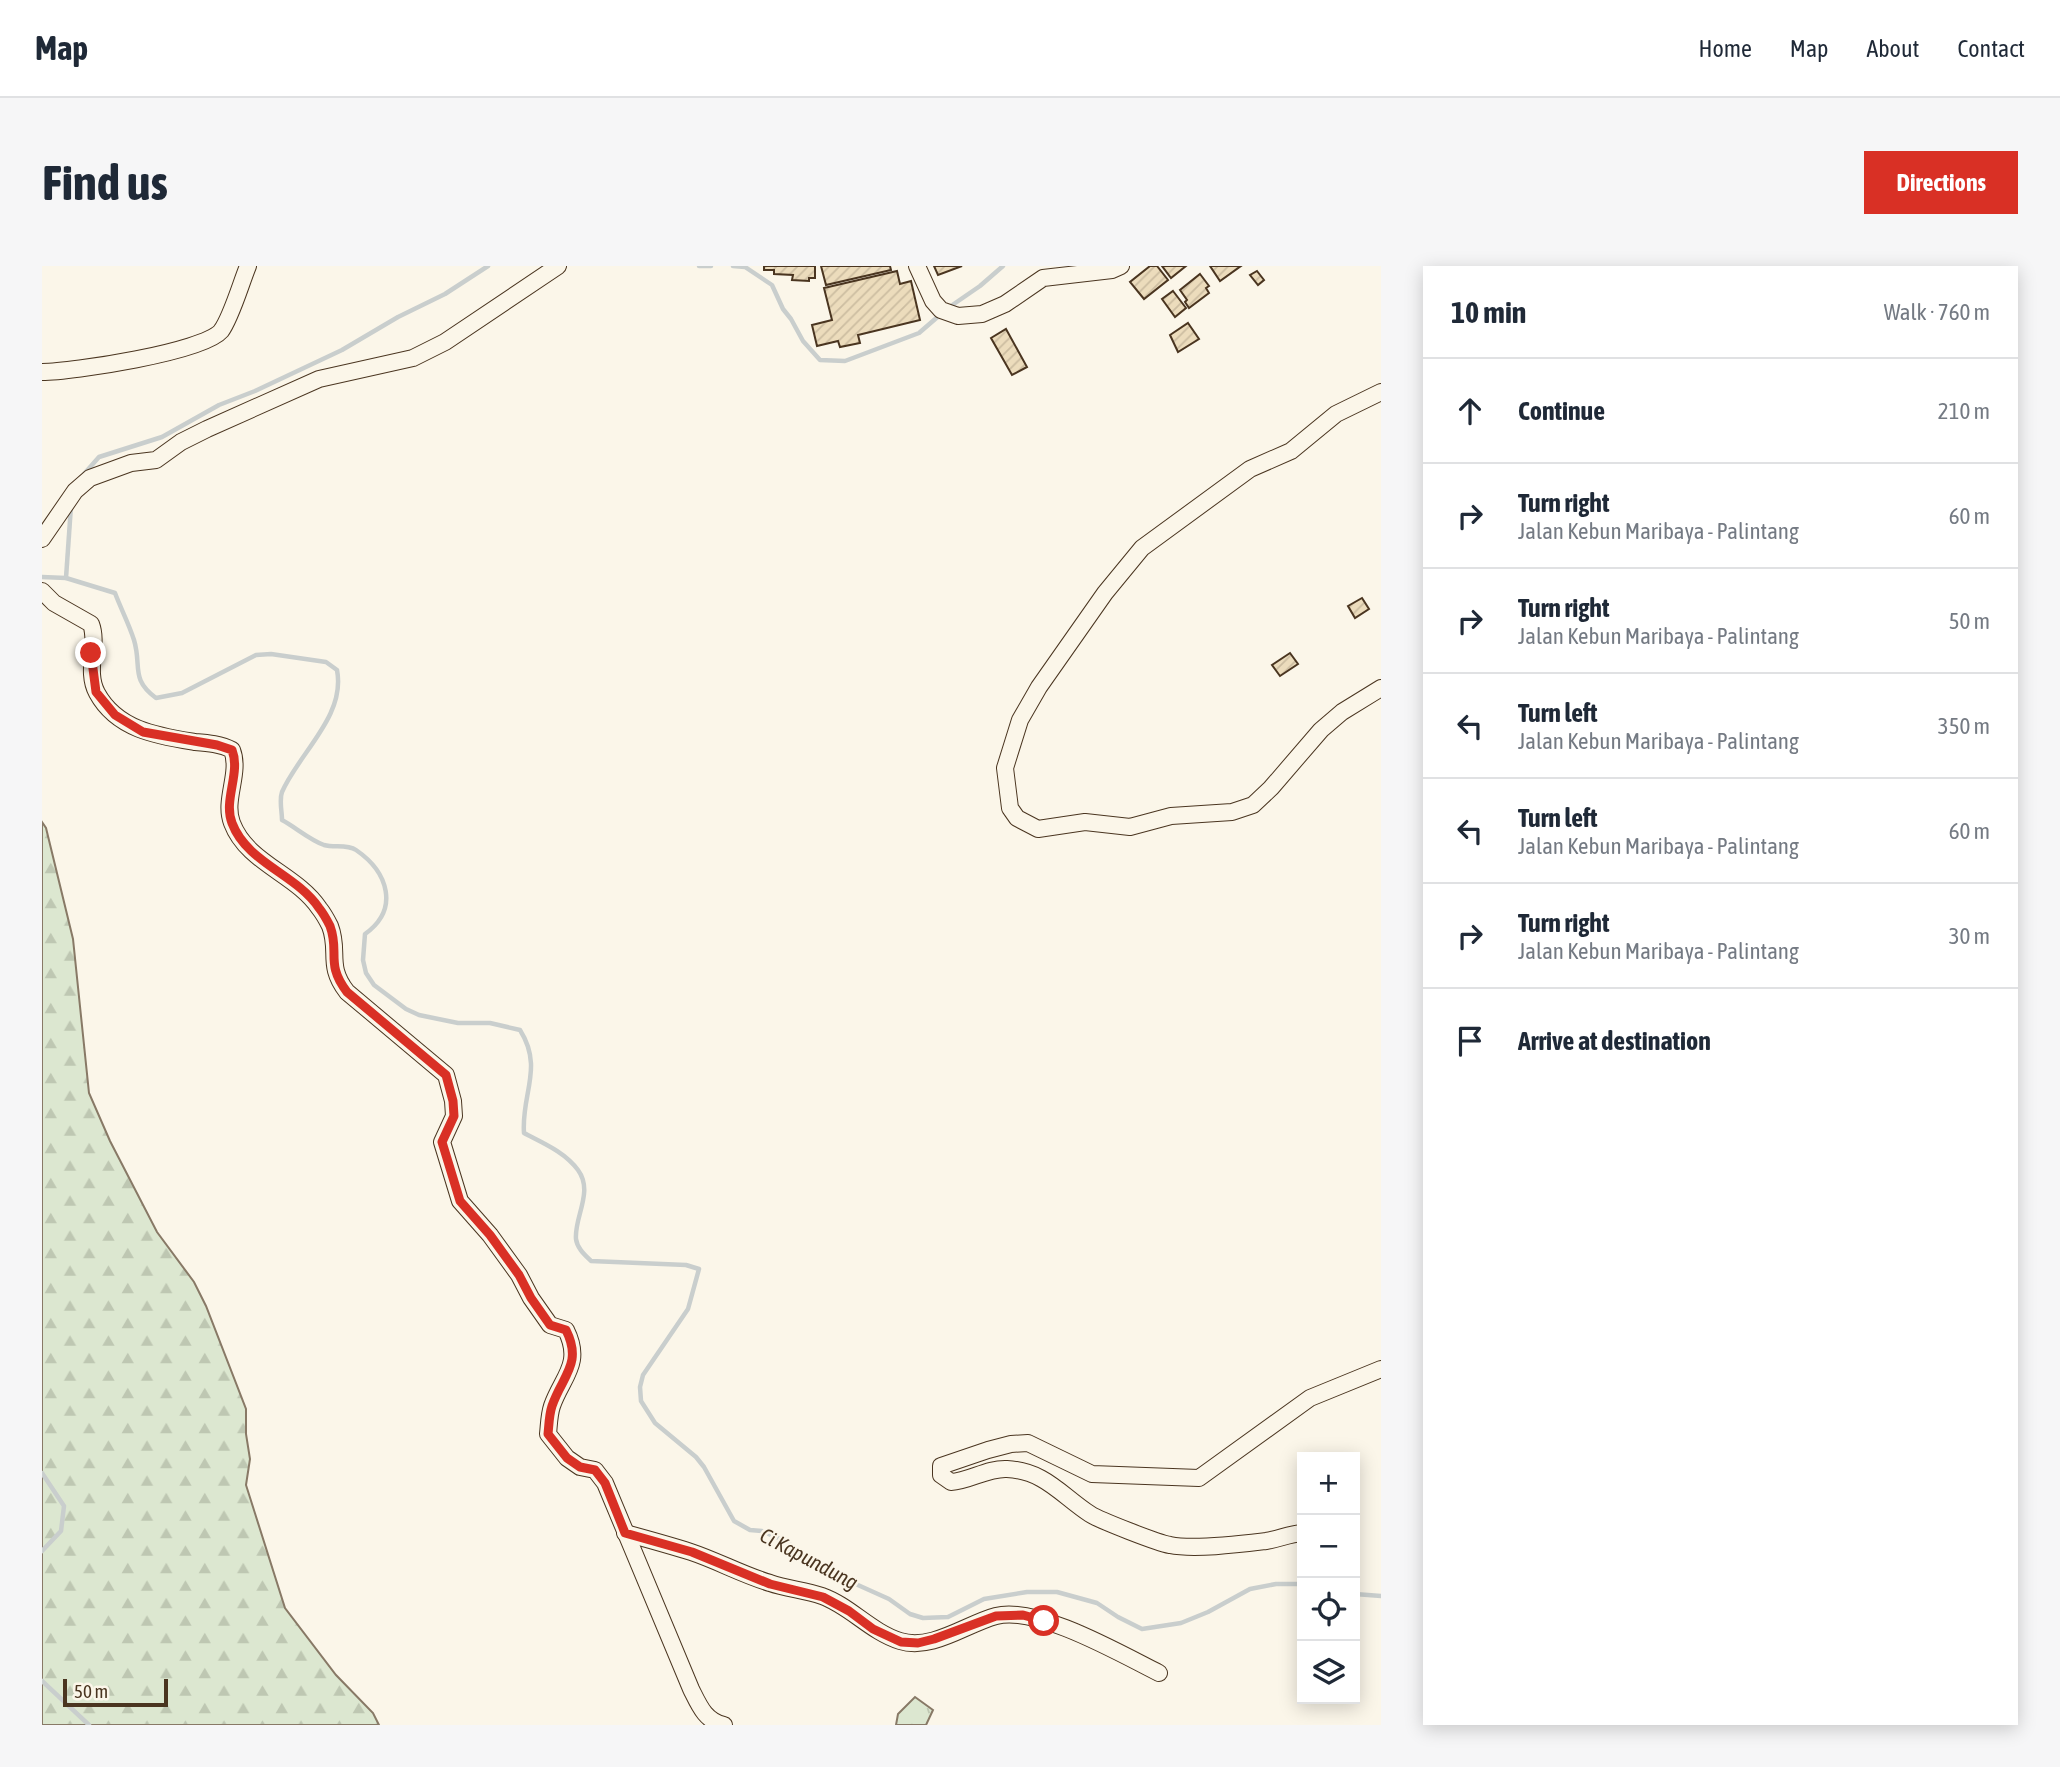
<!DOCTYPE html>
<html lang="en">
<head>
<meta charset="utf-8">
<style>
  :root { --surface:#fff; --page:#f6f6f7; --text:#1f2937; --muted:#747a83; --line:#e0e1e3; --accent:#d93025 }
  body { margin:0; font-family:"Asap Condensed",sans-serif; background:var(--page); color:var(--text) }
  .controls { position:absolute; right:21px; bottom:21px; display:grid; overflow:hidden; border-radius:0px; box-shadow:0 4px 18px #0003 }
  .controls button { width:63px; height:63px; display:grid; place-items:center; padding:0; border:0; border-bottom:2px solid var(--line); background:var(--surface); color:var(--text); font:35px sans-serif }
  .scale { position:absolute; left:21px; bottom:18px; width:105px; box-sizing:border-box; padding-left:7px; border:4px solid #4a3520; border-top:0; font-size:19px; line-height:24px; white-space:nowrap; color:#4a3520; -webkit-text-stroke:5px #fbf6e9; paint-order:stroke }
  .stop { position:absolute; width:21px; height:21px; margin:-16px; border:5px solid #d93025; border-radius:50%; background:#fff }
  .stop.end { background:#d93025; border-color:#fff; box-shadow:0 2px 7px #0008 }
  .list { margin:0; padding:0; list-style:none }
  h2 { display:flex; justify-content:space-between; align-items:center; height:91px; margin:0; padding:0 28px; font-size:30px }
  h2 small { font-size:23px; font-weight:400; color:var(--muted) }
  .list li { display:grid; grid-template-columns:46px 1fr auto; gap:21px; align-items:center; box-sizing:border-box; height:105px; padding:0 28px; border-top:2px solid var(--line) }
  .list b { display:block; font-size:26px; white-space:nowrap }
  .list p { margin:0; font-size:23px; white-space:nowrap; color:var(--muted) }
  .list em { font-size:23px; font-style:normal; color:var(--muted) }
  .icon { flex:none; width:38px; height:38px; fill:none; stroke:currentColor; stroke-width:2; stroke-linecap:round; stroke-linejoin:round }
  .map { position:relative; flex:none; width:1339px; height:1459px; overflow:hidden; border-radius:0px }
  header { display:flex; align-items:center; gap:42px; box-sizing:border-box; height:98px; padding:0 35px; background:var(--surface); border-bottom:2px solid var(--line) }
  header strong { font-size:33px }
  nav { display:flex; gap:38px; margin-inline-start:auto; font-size:24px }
  .intro { display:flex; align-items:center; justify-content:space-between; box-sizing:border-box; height:168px; padding:0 42px }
  h1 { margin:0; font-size:49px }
  .button { padding:18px 32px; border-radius:0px; background:var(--accent); color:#fff; font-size:24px; font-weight:700 }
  main { display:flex; gap:42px; padding:0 42px }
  aside { flex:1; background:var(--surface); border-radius:0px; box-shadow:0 4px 18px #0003 }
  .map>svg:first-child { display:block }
</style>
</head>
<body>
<header>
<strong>Map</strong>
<nav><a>Home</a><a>Map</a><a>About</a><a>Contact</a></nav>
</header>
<div class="intro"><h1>Find us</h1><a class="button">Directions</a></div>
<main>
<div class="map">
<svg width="1339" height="1459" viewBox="0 0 1339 1459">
  <defs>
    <pattern id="grass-tufts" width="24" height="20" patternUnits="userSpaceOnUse" patternTransform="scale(1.75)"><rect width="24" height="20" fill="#dce7d0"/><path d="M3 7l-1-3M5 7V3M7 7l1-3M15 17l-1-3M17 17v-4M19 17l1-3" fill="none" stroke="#bec7b2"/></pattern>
    <pattern id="forest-firs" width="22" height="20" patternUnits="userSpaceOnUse" patternTransform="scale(1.75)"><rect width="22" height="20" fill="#dce7d0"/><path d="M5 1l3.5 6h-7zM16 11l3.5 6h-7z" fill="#bec7b2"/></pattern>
    <pattern id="building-hatch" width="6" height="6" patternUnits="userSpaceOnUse" patternTransform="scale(1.75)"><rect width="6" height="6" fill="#ecdcbc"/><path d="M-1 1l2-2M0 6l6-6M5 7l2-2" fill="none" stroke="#ccbda1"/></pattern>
  </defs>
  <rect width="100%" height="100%" fill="#fbf6e9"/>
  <path fill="url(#grass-tufts)" stroke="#887966" stroke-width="2" d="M 873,1431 L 891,1444 L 884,1459 L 854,1459 L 856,1448 Z"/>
  <path fill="url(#forest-firs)" stroke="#887966" stroke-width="2" d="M 0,556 L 4,562 L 31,673 L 47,827 L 68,875 L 115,966 L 152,1016 L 164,1040 L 204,1143 L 204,1168 L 208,1193 L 204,1219 L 243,1342 L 294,1409 L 331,1447 L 337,1459 L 0,1459 Z"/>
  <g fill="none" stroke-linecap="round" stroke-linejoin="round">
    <g stroke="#c9cecd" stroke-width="4.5">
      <path d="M 657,0 L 669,0"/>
      <path d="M 691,0 L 703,1 L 730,19 L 741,43 L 749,53 L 761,75 L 778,94 L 803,95 L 877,67 L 899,48"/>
      <path d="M 906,42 L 938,20 L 961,0"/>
      <path d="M 42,208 L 57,191 L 120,171 L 177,139 L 213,125 L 300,84 L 356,51 L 403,28 L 446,0"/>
      <path d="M 0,311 L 24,312 L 73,327 C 79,343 87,358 92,374 C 100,400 88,413 114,432 L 140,427 L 214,389 L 229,388 L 284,396 L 295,404 C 304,450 257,487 240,526 C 237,534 240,545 240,554 C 253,561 268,574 282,579 C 292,582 305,578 314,584 C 346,606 358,643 323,668 L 321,694 L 324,707 L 332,719 L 364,743 L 377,749 L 416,757 L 448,757 L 478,764 C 502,802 479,828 482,867 C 501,877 523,886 536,904 C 552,926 532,951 534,973 C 535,982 543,989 549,995 L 644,999 L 657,1003 L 646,1043 L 601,1109 L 598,1121 L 599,1135 L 613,1157 L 654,1191 L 662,1201 L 692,1255 L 708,1264 L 720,1265 L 745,1276 L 757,1286 L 807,1315 L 847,1333 L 868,1348 L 881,1352 L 906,1351 L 942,1333 L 985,1326 L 1015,1326 L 1055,1337 L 1076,1351 L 1100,1363 L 1139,1357 L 1166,1346 L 1208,1323 L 1234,1318 L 1260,1318"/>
      <path d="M 24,312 L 29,240"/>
      <path d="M 0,1207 L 22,1240 L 19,1265 L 0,1285"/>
      <path d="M 1313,1328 L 1339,1330"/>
      <path d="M 0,1415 L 47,1459"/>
    </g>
  </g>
  <g fill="url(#building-hatch)" stroke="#4a3520" stroke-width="2">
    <path d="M 722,0 L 773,0 L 773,12 L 767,12 L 767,15 L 750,14 L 751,9 L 732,8 L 732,4 L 722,4 Z"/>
    <path d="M 779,0 L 848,0 L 849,4 L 784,19 Z"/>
    <path d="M 892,0 L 920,0 L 896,9 Z"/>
    <path d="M 1108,0 L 1115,0 L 1126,14 L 1102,33 L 1088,16 Z"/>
    <path d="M 1120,0 L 1144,0 L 1129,12 Z"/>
    <path d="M 1168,0 L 1199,0 L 1178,15 Z"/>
    <path d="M 855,5 L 858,18 L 869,15 L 878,54 L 816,69 L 818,77 L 798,81 L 796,75 L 775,80 L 770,59 L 790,54 L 782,22 Z"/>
    <path d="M 1215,5 L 1222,14 L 1216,19 L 1208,9 Z"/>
    <path d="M 1158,8 L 1167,20 L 1164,22 L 1167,27 L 1147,42 L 1143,36 L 1145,34 L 1138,24 Z"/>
    <path d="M 1131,25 L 1144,42 L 1133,51 L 1120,33 Z"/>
    <path d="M 1146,57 L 1157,73 L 1136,86 L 1128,69 Z"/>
    <path d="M 964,63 L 985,101 L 970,109 L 949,72 Z"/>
    <path d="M 1320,332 L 1327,343 L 1313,352 L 1306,340 Z"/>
    <path d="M 1248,387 L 1256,398 L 1238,410 L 1230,399 Z"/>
  </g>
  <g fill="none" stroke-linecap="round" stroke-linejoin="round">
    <g stroke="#4a3520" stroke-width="18">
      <g id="minor">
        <path d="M 875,0 L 891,35 L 899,44 L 916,50 L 940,48 L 963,38 L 1001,12 L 1070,4 L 1079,0"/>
        <path d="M 0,106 C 30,106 161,86 179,65 C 189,52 199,17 206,0"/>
        <path d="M 1339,126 L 1294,148 L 1249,185 L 1208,203 L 1100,282 L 1063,327 L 997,421 L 978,454 L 963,502 L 968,542 L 975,552 L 996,563 L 1043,556 L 1088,561 L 1129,550 L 1190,546 L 1211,539 L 1229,522 L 1279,464 L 1300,446 L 1339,422"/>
        <path d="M 0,273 L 33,225 L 48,212 L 89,197 L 114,194 L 139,176 L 165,163 L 277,113 L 371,92 L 403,76 L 516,0"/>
        <path d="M 0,325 L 12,337 L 49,358 C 57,379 43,405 55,427 C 75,464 116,470 153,476 C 166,477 179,478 190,484 C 199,507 181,534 190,557 C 205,597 254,608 277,642 C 281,647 285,654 288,660 C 298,686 284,699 305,726 L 404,809 L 411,835 L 412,850 L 400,876 L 418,935 L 448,969 L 477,1009 L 489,1032 L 508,1059 L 524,1064 C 541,1098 520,1111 510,1140 C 507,1149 507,1159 506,1168 L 525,1192 L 538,1201 L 553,1204 L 563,1217 L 649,1423 C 657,1439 663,1455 682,1459"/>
        <path d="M 583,1267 C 605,1273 627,1279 649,1286 C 676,1295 701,1309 728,1317 C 745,1323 763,1324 780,1330 C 808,1340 829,1366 858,1375 C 890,1385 924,1358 954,1350 C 994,1339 1079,1388 1117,1407"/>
        <path d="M 1260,1267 C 1247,1268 1237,1273 1224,1275 C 1199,1278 1152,1284 1128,1279 C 1116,1277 1057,1254 1048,1248 C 1019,1229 1003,1205 965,1203 C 945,1202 928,1215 909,1216 L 899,1209 L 899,1200 L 946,1184 L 969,1178 L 986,1177 L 1050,1208 L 1157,1212 L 1268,1132 L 1339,1103"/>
      </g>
    </g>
    <use href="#minor" stroke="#fbf6e9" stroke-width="16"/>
  </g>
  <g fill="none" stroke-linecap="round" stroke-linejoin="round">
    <path stroke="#d93025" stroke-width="9" d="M 49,387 L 54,426 L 73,449 L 101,466 L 175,479 L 190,484 C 199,507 181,534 190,557 C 205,597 254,608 277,642 C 281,647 285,654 288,660 C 298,687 283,697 305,726 L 404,809 L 411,835 L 412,850 L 400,876 L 418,935 L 448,969 L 477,1009 L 489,1032 L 508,1059 L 524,1064 C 541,1098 520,1110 510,1140 C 507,1149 507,1159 506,1168 L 525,1192 L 538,1201 L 553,1204 L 563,1217 L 583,1267 L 650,1286 L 728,1318 L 781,1331 L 807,1345 L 831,1363 L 859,1376 L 876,1377 L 892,1373 L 954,1350 L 981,1349 L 1002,1355"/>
  </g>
  <g text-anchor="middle" stroke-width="5" stroke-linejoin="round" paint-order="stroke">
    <g font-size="21" font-style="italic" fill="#4a3520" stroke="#fbf6e9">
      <text transform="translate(767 1293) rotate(28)" y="7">Ci Kapundung</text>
    </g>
  </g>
</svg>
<div class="controls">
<button>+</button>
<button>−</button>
<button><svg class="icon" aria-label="locate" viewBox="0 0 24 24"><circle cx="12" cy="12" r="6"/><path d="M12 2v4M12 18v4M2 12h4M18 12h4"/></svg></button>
<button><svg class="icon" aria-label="layers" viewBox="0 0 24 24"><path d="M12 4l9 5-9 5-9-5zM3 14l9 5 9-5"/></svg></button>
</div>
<div class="scale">50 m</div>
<div class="stop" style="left:1002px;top:1355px"></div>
<div class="stop end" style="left:49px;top:387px"></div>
</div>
<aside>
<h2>10 min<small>Walk · 760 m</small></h2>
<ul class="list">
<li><svg class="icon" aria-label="ahead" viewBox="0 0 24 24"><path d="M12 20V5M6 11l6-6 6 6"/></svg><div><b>Continue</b></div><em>210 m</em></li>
<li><svg class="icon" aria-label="right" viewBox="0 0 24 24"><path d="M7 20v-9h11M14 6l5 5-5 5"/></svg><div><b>Turn right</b><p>Jalan Kebun Maribaya - Palintang</p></div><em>60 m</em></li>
<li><svg class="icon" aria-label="right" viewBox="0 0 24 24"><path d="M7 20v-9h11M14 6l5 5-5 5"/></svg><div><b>Turn right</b><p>Jalan Kebun Maribaya - Palintang</p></div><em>50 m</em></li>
<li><svg class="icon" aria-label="left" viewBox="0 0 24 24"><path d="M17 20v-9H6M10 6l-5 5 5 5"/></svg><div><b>Turn left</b><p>Jalan Kebun Maribaya - Palintang</p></div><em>350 m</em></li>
<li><svg class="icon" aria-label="left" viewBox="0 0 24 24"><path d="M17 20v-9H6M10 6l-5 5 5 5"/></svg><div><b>Turn left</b><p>Jalan Kebun Maribaya - Palintang</p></div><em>60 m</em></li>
<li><svg class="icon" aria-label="right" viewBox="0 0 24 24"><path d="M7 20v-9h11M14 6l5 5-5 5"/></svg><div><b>Turn right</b><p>Jalan Kebun Maribaya - Palintang</p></div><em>30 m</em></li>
<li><svg class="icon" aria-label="arrive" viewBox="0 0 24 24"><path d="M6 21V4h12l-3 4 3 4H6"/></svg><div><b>Arrive at destination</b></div></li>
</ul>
</aside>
</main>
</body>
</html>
